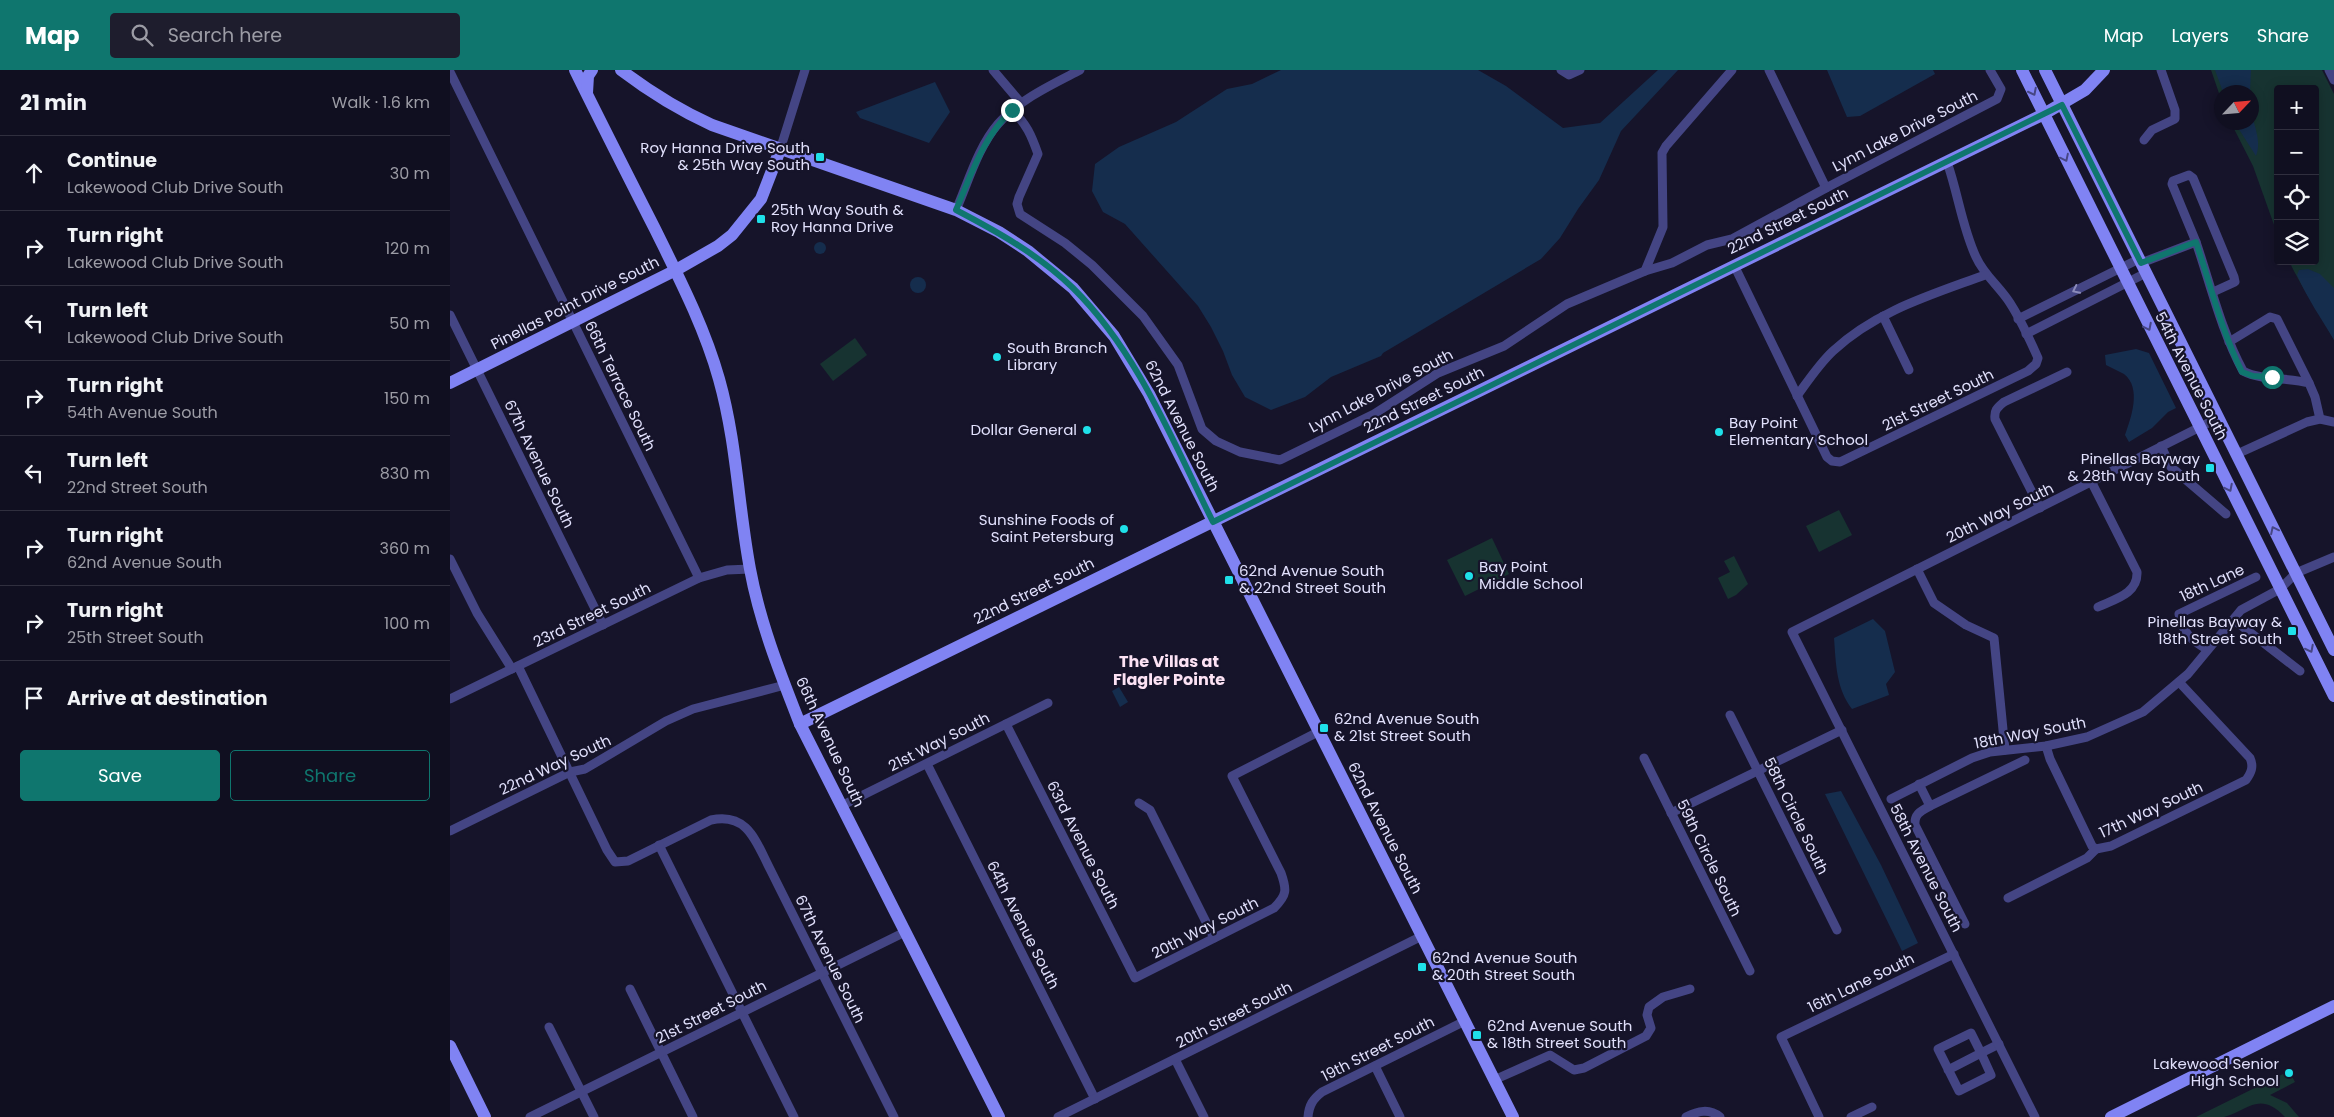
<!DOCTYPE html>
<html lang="en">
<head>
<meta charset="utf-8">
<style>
  :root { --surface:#100f20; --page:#1e1d2d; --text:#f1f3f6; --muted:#9c9ca5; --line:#302f3e; --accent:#0f766e }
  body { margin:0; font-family:Poppins,sans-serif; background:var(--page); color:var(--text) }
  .controls { position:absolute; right:15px; top:15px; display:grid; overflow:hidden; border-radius:5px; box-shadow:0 2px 12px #0003 }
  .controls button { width:45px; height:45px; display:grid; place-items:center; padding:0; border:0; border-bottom:1px solid var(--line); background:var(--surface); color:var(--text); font:25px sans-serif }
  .compass { position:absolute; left:1764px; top:15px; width:45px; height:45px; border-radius:50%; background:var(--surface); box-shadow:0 2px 12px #0003; rotate:64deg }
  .stop { position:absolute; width:15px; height:15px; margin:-11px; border:4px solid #0f766e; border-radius:50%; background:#fff }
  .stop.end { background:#0f766e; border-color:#fff; box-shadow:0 1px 5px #0008 }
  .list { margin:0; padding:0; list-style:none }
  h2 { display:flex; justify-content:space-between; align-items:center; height:65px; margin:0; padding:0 20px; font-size:21px }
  h2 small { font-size:16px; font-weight:400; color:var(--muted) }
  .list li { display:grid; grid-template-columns:32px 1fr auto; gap:15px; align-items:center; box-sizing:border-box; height:75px; padding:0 20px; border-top:1px solid var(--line) }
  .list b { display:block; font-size:19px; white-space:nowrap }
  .list p { margin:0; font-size:16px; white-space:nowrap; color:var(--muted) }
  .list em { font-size:16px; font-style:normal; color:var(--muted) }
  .actions { display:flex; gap:10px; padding:15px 20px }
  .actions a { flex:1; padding:11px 0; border:1px solid var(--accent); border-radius:5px; text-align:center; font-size:18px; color:var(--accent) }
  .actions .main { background:var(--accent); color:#fff }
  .icon { flex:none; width:28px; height:28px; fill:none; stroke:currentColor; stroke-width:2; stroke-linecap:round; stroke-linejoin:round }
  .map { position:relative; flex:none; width:1884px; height:1047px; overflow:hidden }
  header { display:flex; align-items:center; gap:30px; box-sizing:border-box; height:70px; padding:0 25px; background:var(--accent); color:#fff }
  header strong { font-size:24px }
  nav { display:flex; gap:28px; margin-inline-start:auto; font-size:18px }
  .search { width:350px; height:45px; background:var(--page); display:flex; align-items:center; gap:12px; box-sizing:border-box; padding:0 18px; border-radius:5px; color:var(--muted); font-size:19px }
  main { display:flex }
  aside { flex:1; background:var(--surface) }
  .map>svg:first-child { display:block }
</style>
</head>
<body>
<header>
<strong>Map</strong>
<div class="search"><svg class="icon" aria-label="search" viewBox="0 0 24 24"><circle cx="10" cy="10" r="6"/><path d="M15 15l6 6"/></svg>Search here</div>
<nav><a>Map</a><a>Layers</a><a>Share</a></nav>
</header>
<main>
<aside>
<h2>21 min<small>Walk · 1.6 km</small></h2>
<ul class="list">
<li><svg class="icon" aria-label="ahead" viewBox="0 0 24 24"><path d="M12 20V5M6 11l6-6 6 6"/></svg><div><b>Continue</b><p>Lakewood Club Drive South</p></div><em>30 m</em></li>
<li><svg class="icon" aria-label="right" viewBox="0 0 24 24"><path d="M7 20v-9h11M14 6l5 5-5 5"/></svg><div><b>Turn right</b><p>Lakewood Club Drive South</p></div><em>120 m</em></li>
<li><svg class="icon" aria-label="left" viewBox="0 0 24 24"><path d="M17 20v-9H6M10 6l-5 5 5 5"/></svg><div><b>Turn left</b><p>Lakewood Club Drive South</p></div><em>50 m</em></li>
<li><svg class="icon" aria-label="right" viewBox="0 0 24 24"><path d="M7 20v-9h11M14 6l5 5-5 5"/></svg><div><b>Turn right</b><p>54th Avenue South</p></div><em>150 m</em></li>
<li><svg class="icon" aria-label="left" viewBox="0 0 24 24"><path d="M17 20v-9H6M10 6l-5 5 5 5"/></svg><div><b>Turn left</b><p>22nd Street South</p></div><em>830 m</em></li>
<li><svg class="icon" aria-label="right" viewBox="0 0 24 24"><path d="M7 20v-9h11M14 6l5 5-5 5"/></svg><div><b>Turn right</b><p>62nd Avenue South</p></div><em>360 m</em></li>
<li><svg class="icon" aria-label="right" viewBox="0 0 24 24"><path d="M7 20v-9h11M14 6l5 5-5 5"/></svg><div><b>Turn right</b><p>25th Street South</p></div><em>100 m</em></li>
<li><svg class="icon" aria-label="arrive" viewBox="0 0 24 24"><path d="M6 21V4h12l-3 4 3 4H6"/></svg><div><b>Arrive at destination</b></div></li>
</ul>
<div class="actions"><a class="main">Save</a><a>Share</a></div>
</aside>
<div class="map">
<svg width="1884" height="1047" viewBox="0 0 1884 1047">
  <rect width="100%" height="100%" fill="#16142a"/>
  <g fill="#173331">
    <path d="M 1761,0 L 1872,0 L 1884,24 L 1884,270 C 1870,243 1852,219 1839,191 L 1865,191 L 1865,19 L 1828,19 L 1828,166 L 1803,96 L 1781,53 L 1802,52 L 1802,22 L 1772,22 L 1771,29 Z"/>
    <path d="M 405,268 L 417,285 L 383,311 L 370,294 Z"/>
    <path d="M 1389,440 L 1402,465 L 1369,482 L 1356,456 Z"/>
    <path d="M 1042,468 L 1059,504 L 1015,526 L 997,490 Z"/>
    <path d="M 1284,486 L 1298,514 L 1286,525 L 1278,529 L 1268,508 L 1280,502 L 1274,491 Z"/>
    <path d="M 1839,1001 L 1845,1012 L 1820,1025 L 1837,1033 L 1849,1047 L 1835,1047 C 1809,1020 1798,1041 1774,1047 C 1765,1047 1754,1047 1746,1047 Z"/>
  </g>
  <g fill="#152d4d">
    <path d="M 831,0 L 1028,0 L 1056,16 L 1113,58 L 1150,53 L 1208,0 L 1228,0 L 1171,61 L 1149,110 L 1128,139 L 1110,168 L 1091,189 L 933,283 L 931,286 L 881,307 L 855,327 L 821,340 L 795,327 L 782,305 L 773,281 L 761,257 L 748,236 L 675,154 L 653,142 L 642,121 L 645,94 L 669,77 L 726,52 L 777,19 L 802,14 Z"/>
    <path d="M 1377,0 L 1483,0 L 1485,4 L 1410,46 L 1397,47 Z"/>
    <path d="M 1765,0 L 1801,0 L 1800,22 L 1773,22 Z"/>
    <path d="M 485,12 L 500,42 L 479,73 L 410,48 L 406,42 Z"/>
    <path d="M 1802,43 C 1804,57 1812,72 1806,86 L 1785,53 L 1802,52 Z"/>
    <circle cx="370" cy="178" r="6"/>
    <path d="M 1858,199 L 1870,204 L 1884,218 L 1884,270 C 1871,248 1857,228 1847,205 L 1849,200 Z"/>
    <circle cx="468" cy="215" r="8"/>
    <path d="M 1686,279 L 1699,283 L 1726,338 L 1718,342 L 1702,358 L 1679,372 L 1675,365 C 1681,348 1692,318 1674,304 C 1668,301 1662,298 1656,295 L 1655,285 Z"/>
    <path d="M 1423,549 L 1435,561 L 1445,602 L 1436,614 L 1439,625 L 1402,639 C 1386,618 1386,594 1384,568 Z"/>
    <path d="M 669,617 L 678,632 L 670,637 L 662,621 Z"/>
    <path d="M 1391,721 L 1431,795 L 1468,873 L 1452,881 L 1375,724 Z"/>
  </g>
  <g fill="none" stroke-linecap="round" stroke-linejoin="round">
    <g stroke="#444584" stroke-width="9">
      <path d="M 543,0 L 571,33"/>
      <path d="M 1111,0 L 1119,5 L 1130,0"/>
      <path d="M 1319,0 L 1376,118 L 1547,29 L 1551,19 L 1540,0"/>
      <path d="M 1879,0 L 1884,10"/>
      <path d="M 0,2 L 249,508"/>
      <path d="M 562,41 C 576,52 582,67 588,84 L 569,127 L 567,134 L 570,144 L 615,173 L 642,195 L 693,246 L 728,295 L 752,359 L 766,371 L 790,382 L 830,390 L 924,344 L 988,303 L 1054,276 L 1117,234 L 1195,201 L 1213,157 L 1212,83 L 1216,76 L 1282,0"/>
      <path d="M 1694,70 L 1702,60 L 1725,49 L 1725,40 L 1711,0"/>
      <path d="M 330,80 L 355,0"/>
      <path d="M 506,140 C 518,113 528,77 548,54 C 570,29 601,15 630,0"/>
      <path d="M 1746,172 L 1722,114 L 1723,111 L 1739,105 L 1743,108 L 1784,207 L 1785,212 L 1763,222"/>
      <path d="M 1691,193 L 1746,172 C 1761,216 1771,260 1793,301 C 1812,311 1837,307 1859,313 L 1865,327 L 1870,349"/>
      <path d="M 1284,195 L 1377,387 L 1382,391 L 1390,392 L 1578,301 L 1586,294 L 1588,288 C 1580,270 1571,250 1560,233 C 1549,216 1534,205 1526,187 C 1512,157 1508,123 1497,92"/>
      <path d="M 1195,201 L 1222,193 L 1257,175 L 1282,169 L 1376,118"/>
      <path d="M 0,245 L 153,555"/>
      <path d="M 1433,246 L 1459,300"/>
      <path d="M 1568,249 L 1689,189"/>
      <path d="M 1576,264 L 1696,203"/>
      <path d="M 1779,272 L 1820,247 L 1827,249 L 1859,313"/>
      <path d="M 1347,326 C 1358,311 1369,294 1383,281 C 1426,241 1481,225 1535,205"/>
      <path d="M 1711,376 L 1721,397 L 1776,444"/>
      <path d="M 1787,384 L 1857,352 L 1870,349 L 1884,352"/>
      <path d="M 1642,413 L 1687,502 C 1688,524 1665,529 1648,537"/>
      <path d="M 1590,438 L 1545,349 C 1544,340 1547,338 1554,332 L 1617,302"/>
      <path d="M 0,489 L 27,543 L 62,599"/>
      <path d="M 1467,499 L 1484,533 L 1516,555 L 1544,568 L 1555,680"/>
      <path d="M 1784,550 L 1850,601"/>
      <path d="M 1757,579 C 1742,571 1732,562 1729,544 L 1806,507"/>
      <path d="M 68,596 L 157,780 L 165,792 L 178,791 L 261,750 C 298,742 306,772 320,799 L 444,1047"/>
      <path d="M 0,629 L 249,508 L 277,500 L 300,499"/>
      <path d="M 1280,645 L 1387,860"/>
      <path d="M 556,654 L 685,908 L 824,838 C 837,825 837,820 831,803 L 782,706 L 868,662"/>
      <path d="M 1596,676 L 1600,689 L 1642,776 L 1646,779"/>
      <path d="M 1194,688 L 1300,901"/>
      <path d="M 477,694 L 645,1029"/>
      <path d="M 1469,714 L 1480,736 L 1575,690"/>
      <path d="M 1441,729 L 1522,688 L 1540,682 L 1596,676 L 1637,667 L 1693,642 L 1738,604 L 1791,540 L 1830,519 L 1846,503 L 1884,487"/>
      <path d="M 689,733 L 700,740 L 764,868"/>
      <path d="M 391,736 L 598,633"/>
      <path d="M 1480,736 C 1471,741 1464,744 1465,755 L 1515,854"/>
      <path d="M 1221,743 L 1392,660"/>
      <path d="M 0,761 L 120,702 L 135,699 L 216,651 L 243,639 L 335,615"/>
      <path d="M 209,775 L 344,1047"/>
      <path d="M 1558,828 L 1637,788 L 1646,779 L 1661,776 L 1796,710 C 1801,703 1804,697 1800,688 L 1729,612"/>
      <path d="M 180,919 L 243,1047"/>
      <path d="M 99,957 L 144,1047"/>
      <path d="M 725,989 L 754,1047"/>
      <path d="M 925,996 L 950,1047"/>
      <path d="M 1498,1000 L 1531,983 L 1521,963 L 1488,979 L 1509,1021 L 1541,1005 L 1531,983 L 1549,974"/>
      <path d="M 1044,1010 L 1100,985 L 1124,1000 L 1134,998 L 1196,966 L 1201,958 L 1197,945 L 1199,937 L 1213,927 L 1240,919"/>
      <path d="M 80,1047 L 455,862"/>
      <path d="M 608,1047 L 972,866"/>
      <path d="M 858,1047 C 859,1035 863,1029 872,1022 L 1015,951"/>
      <path d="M 1236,1047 C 1248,1041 1259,1038 1270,1047"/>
      <path d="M 1369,1047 L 1331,967 L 1504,884"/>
      <path d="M 1401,1047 L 1422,1037"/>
      <path d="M 1585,1047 L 1342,562 L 1768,348"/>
    </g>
    <g stroke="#8083f3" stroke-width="12">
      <path d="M 125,0 C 151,53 178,106 205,159 C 229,208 254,256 269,309 C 287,373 288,435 300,499 C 310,553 330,603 350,654 L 549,1047"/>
      <path d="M 171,0 C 200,22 229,40 262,55 L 506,140 L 549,162 L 578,181 L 623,218 L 664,266 L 699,324 L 1063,1047"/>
      <path d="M 1572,0 L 1884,626"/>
      <path d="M 1595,0 L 1884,580"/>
      <path d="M 137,23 L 138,6 L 142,0"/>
      <path d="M 0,313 L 226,200 L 268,176 L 282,165 L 311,129 L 330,80"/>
      <path d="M 350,654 L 1594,44 L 1635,20 L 1654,0"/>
      <path d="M 0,976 L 35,1047"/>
      <path d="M 1661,1047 L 1884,936"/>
    </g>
  </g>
  <defs><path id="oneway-chevron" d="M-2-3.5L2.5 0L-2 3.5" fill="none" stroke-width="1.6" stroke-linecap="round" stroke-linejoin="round" transform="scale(1.25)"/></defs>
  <g stroke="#464684">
    <use href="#oneway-chevron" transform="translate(1583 22) rotate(63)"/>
    <use href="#oneway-chevron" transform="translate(1615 88) rotate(64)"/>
    <use href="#oneway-chevron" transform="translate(1698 257) rotate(63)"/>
    <use href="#oneway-chevron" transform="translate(1779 418) rotate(63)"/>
    <use href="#oneway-chevron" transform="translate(1824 460) rotate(-116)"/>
    <use href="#oneway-chevron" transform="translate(1860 579) rotate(63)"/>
  </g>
  <use stroke="#8b8bba" href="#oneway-chevron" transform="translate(1626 220) rotate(154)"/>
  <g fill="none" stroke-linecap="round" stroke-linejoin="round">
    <path stroke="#0f766e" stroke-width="6" d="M 562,40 C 533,67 521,105 506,140 C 548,162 589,185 623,218 C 688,282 723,372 763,452 L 1612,35 L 1691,193 L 1746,172 C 1761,216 1771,260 1792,302 L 1803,306 L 1822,307"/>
  </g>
  <g fill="#1fe0e9" stroke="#16142a" stroke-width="2">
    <rect x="365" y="82" width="10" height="10" rx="2.5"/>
    <rect x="306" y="144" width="10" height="10" rx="2.5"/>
    <circle cx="547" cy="287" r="5"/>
    <circle cx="637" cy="360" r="5"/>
    <circle cx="1269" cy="362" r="5"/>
    <rect x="1755" y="393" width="10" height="10" rx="2.5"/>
    <circle cx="674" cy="459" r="5"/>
    <circle cx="1019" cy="506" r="5"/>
    <rect x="774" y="505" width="10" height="10" rx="2.5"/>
    <rect x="1837" y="556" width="10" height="10" rx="2.5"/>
    <rect x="869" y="653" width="10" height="10" rx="2.5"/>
    <rect x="967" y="892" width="10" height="10" rx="2.5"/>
    <rect x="1022" y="960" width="10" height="10" rx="2.5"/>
    <circle cx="1839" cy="1003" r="5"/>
  </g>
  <g text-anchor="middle" stroke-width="4.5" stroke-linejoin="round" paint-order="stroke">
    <g font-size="15" fill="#e1e0fc" stroke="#16142a">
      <text transform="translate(1455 61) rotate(-27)" y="5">Lynn Lake Drive South</text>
      <text transform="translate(1338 151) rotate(-26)" y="5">22nd Street South</text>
      <text transform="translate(125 233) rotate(-27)" y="5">Pinellas Point Drive South</text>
      <text transform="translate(1741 306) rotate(63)" y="5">54th Avenue South</text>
      <text transform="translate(170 316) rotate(64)" y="5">66th Terrace South</text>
      <text transform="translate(931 321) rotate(-28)" y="5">Lynn Lake Drive South</text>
      <text transform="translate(974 330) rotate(-26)" y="5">22nd Street South</text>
      <text transform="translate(1488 330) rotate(-26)" y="5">21st Street South</text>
      <text transform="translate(732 356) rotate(63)" y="5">62nd Avenue South</text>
      <text transform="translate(89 394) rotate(64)" y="5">67th Avenue South</text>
      <text transform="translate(1550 443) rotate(-26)" y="5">20th Way South</text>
      <text transform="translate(1762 513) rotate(-25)" y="5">18th Lane</text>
      <text transform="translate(584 521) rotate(-26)" y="5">22nd Street South</text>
      <text transform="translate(142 545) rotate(-26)" y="5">23rd Street South</text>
      <text transform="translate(1580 663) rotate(-11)" y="5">18th Way South</text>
      <text transform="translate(380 672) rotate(65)" y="5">66th Avenue South</text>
      <text transform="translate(489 672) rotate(-27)" y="5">21st Way South</text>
      <text transform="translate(105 695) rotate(-25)" y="5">22nd Way South</text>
      <text transform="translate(1701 740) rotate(-25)" y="5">17th Way South</text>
      <text transform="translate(1346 746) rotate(64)" y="5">58th Circle South</text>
      <text transform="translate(935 758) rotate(63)" y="5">62nd Avenue South</text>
      <text transform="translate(633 775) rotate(63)" y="5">63rd Avenue South</text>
      <text transform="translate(1259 788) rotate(64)" y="5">59th Circle South</text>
      <text transform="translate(1476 798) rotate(63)" y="5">58th Avenue South</text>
      <text transform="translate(573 855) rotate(63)" y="5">64th Avenue South</text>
      <text transform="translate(755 858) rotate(-27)" y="5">20th Way South</text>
      <text transform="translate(380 889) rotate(64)" y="5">67th Avenue South</text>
      <text transform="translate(1411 913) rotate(-26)" y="5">16th Lane South</text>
      <text transform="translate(261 942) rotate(-27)" y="5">21st Street South</text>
      <text transform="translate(784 945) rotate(-27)" y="5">20th Street South</text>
      <text transform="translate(928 979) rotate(-27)" y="5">19th Street South</text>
    </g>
    <g font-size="15" fill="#e1e0fc" stroke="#16142a" text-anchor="start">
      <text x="360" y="83" text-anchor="end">Roy Hanna Drive South<tspan x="360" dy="17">&amp; 25th Way South</tspan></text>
      <text x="321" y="145">25th Way South &amp;<tspan x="321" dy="17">Roy Hanna Drive</tspan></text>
      <text x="557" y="283">South Branch<tspan x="557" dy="17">Library</tspan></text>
      <text x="1279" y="358">Bay Point<tspan x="1279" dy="17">Elementary School</tspan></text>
      <text x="627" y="365" text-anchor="end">Dollar General</text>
      <text x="1750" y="394" text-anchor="end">Pinellas Bayway<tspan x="1750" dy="17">&amp; 28th Way South</tspan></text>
      <text x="664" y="455" text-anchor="end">Sunshine Foods of<tspan x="664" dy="17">Saint Petersburg</tspan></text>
      <text x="1029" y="502">Bay Point<tspan x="1029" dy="17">Middle School</tspan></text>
      <text x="789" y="506">62nd Avenue South<tspan x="789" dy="17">&amp; 22nd Street South</tspan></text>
      <text x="1832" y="557" text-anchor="end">Pinellas Bayway &amp;<tspan x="1832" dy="17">18th Street South</tspan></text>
      <text x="884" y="654">62nd Avenue South<tspan x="884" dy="17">&amp; 21st Street South</tspan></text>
      <text x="982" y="893">62nd Avenue South<tspan x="982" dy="17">&amp; 20th Street South</tspan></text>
      <text x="1037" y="961">62nd Avenue South<tspan x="1037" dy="17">&amp; 18th Street South</tspan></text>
      <text x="1829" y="999" text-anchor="end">Lakewood Senior<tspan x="1829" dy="17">High School</tspan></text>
    </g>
    <g font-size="16" font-weight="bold" fill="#fce2f4" stroke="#16142a">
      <text x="719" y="597">The Villas at<tspan x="719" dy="18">Flagler Pointe</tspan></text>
    </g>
  </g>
</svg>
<div class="controls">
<button>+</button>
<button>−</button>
<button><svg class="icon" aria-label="locate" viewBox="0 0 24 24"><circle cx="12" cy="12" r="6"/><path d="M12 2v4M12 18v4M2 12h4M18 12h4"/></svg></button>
<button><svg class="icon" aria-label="layers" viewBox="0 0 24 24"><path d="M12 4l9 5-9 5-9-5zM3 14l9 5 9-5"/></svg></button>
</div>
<svg class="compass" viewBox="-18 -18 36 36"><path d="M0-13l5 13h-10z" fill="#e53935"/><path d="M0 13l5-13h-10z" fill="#9c9ca5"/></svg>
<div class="stop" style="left:1822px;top:307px"></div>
<div class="stop end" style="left:562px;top:40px"></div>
</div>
</main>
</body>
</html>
